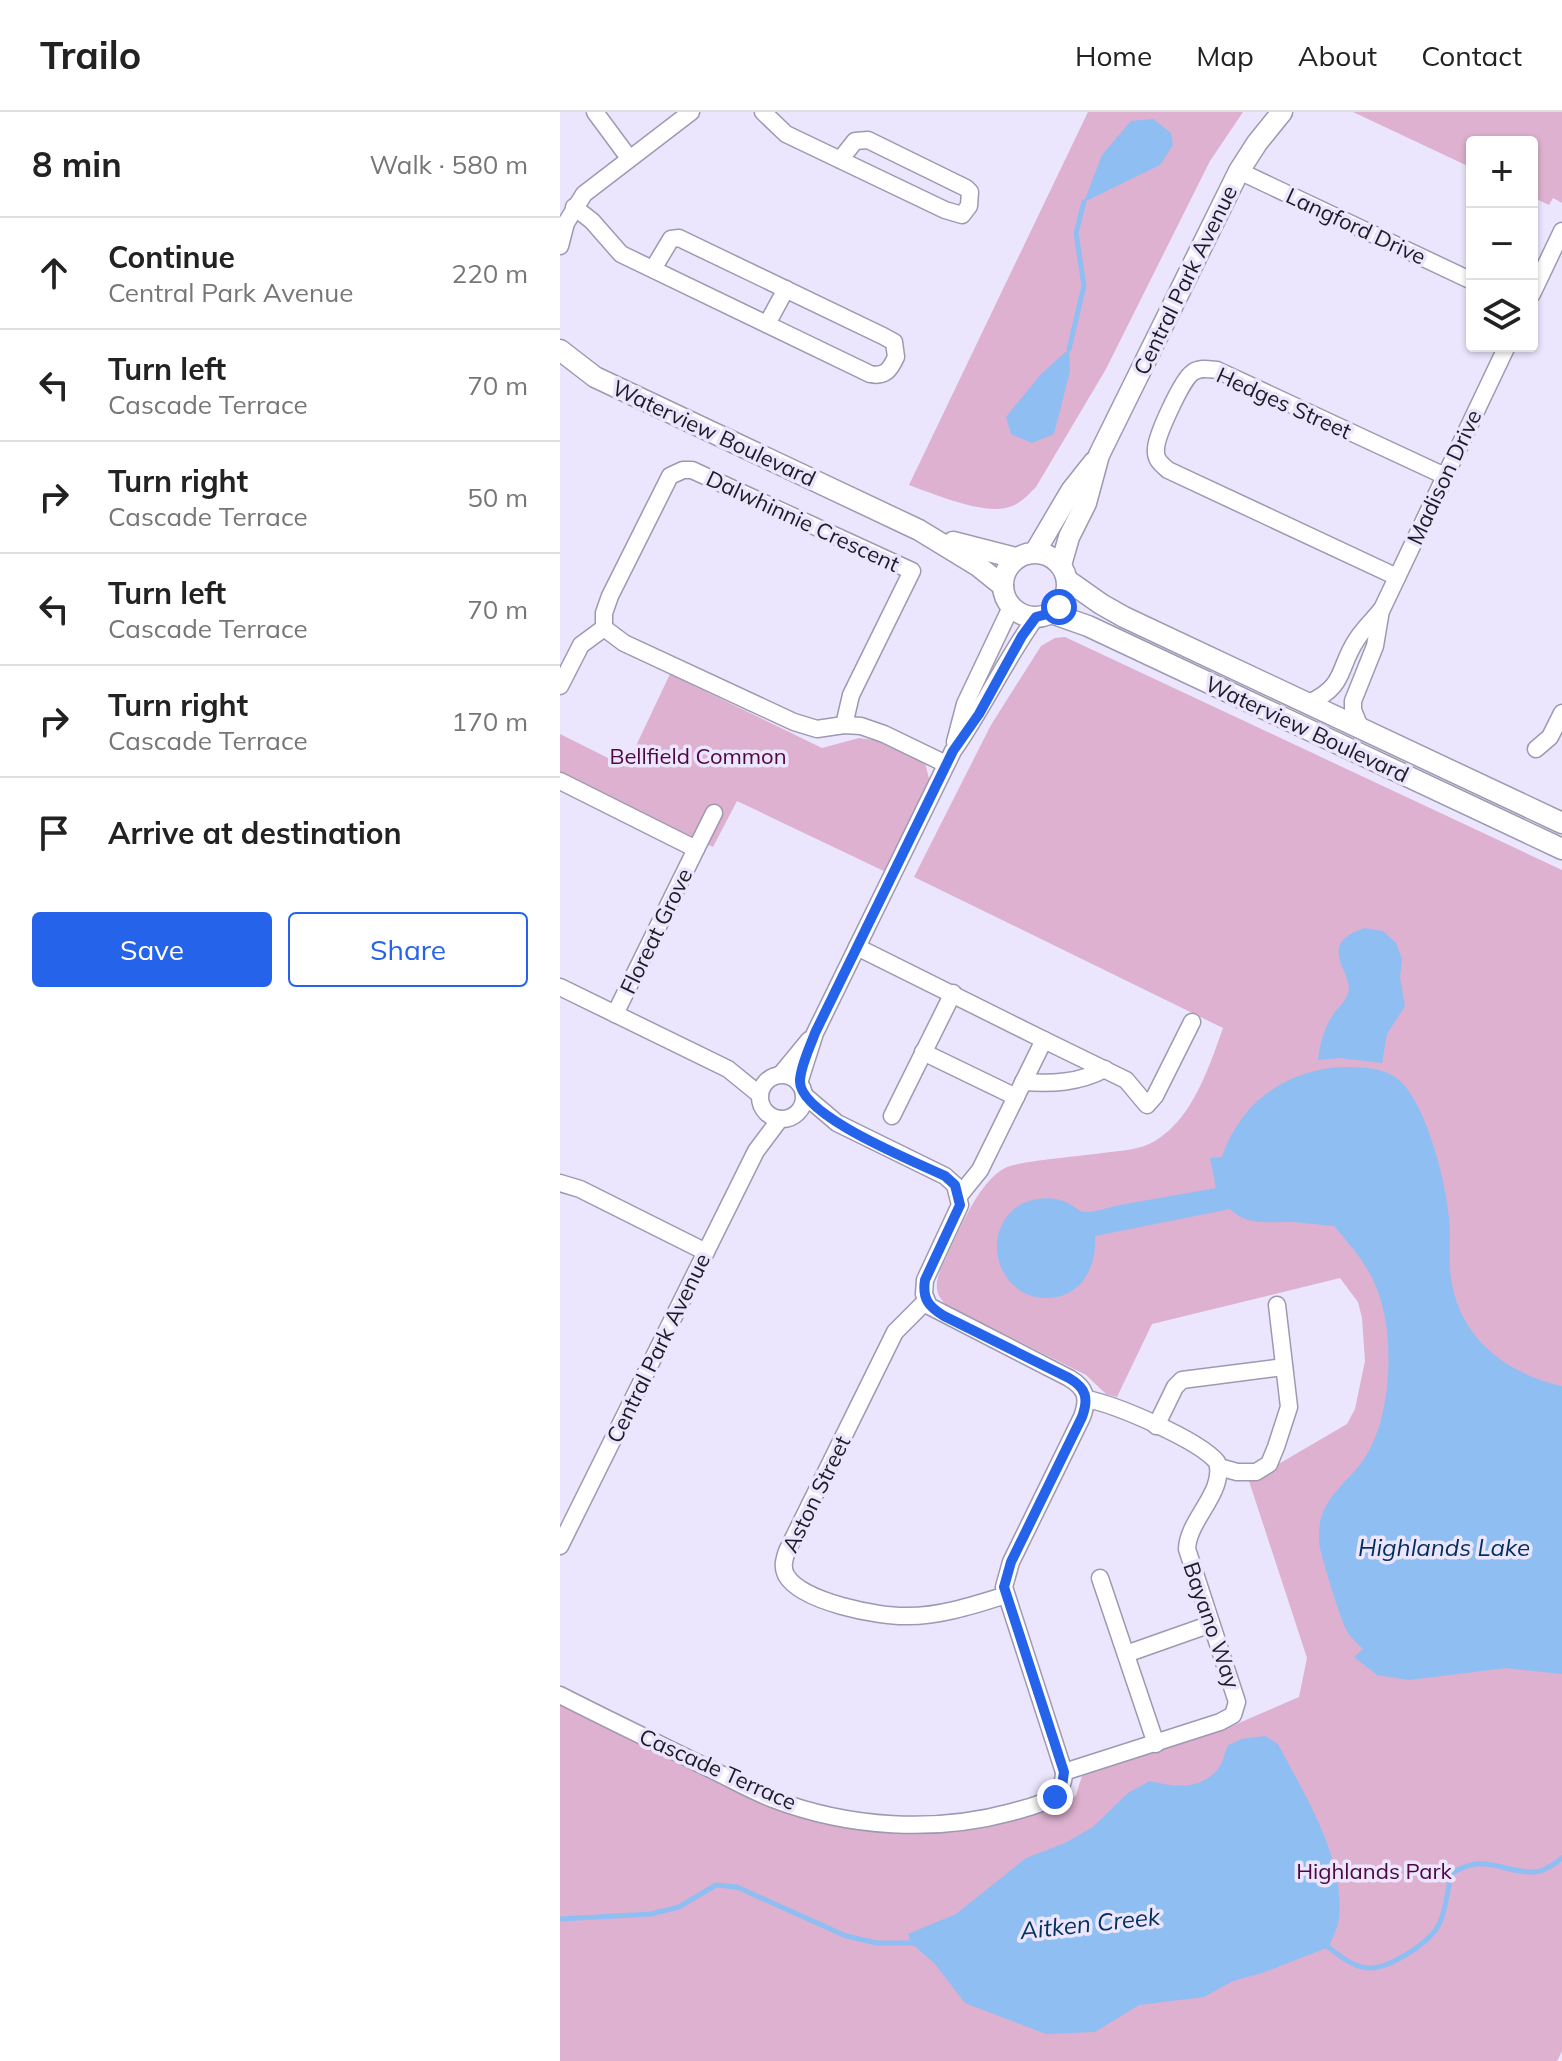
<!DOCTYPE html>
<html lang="en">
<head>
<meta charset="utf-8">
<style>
  :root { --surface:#fff; --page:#f6f6f6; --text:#222; --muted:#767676; --line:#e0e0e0; --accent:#2563eb }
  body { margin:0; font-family:Mulish,sans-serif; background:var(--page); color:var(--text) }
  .controls { position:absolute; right:24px; top:24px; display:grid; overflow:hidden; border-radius:8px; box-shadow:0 2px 6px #0004 }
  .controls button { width:72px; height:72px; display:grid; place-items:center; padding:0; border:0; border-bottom:2px solid var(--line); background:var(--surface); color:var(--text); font:40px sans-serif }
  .stop { position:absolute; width:24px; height:24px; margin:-18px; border:6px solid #2563eb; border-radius:50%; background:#fff }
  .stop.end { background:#2563eb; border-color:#fff; box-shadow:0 2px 8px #0008 }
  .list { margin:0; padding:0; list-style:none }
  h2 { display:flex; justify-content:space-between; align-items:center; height:104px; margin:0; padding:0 32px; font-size:34px }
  h2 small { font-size:26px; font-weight:400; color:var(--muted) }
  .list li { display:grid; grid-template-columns:52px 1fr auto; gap:24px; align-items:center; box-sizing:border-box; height:112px; padding:0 32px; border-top:2px solid var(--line) }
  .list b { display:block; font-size:30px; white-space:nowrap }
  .list p { margin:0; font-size:26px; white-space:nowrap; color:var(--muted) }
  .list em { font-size:26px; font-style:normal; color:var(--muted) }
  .actions { display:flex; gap:16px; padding:24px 32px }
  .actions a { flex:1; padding:18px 0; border:2px solid var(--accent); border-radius:8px; text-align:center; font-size:28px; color:var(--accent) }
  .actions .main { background:var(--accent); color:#fff }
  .icon { flex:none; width:44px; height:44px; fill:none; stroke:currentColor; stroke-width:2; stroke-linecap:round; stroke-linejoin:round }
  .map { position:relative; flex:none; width:1002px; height:1949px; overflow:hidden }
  header { display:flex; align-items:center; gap:48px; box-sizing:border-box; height:112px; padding:0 40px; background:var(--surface); border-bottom:2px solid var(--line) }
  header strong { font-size:38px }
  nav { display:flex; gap:44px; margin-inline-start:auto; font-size:28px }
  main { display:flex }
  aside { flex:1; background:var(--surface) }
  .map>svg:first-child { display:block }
</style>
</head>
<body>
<header>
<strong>Trailo</strong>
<nav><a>Home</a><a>Map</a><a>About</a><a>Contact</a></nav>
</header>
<main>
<aside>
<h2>8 min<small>Walk · 580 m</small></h2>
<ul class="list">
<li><svg class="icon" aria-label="ahead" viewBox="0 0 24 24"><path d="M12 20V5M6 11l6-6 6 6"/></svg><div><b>Continue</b><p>Central Park Avenue</p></div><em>220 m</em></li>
<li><svg class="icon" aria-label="left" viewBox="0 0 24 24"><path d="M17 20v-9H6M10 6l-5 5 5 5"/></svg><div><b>Turn left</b><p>Cascade Terrace</p></div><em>70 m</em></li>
<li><svg class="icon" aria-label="right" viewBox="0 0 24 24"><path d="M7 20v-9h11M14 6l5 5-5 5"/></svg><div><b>Turn right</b><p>Cascade Terrace</p></div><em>50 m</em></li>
<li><svg class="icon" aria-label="left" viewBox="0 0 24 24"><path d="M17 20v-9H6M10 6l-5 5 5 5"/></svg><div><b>Turn left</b><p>Cascade Terrace</p></div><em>70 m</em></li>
<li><svg class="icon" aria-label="right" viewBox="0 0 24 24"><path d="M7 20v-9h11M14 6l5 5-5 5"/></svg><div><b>Turn right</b><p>Cascade Terrace</p></div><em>170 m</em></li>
<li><svg class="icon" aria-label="arrive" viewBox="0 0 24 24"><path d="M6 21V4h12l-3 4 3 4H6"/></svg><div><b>Arrive at destination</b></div></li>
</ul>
<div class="actions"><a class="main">Save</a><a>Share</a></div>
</aside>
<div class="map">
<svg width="1002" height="1949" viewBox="0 0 1002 1949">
  <rect width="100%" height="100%" fill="#ebe6fe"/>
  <g fill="#ddb1cf">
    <path d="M 528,0 L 683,0 L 650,49 L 546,257 L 476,375 C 469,382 462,390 452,394 C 427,405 374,382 349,373 Z"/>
    <path d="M 793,0 L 1002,0 L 1002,91 L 993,86 L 989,93 L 972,85 L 972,30 L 912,30 L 912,56 Z"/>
    <path d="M 505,525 L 1002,758 L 1002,1939 L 997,1949 L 0,1949 L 0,1591 L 237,1702 L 440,1711 L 506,1692 L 516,1683 L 522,1664 L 672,1614 L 739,1585 L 747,1546 L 688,1366 L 710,1357 L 787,1312 L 795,1297 L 805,1249 L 802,1206 L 798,1190 L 780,1166 L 592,1212 L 557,1285 L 546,1282 L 526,1263 L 388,1194 C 370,1180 377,1164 386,1146 C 399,1119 418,1070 445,1056 C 457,1049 524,1044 542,1041 C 559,1039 580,1038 595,1029 C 633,1006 649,955 663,916 L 354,765 L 431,613 L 481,534 L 495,526 Z"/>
    <path d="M 110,562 L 262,636 L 299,626 L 315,628 L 365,651 L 370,670 L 328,761 L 177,689 L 153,735 L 7,662 L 0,664 L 0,622 L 66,655 Z"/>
  </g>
  <g fill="#8fbef3">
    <path d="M 593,7 L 611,21 L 613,33 L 600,53 L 524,90 L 542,43 L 571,9 Z"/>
    <path d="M 509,237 L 510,259 L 494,322 L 472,331 L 451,322 L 446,305 L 482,261 Z"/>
    <path d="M 805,816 L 823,819 L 836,831 L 842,847 L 840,866 L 845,894 L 827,922 L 822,951 L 780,946 L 758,948 C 760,931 764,916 774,901 C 779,895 786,889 788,881 C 795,862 753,832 805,816 Z"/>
    <path d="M 782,955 C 801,955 824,955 839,968 C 866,991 886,1070 889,1105 C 891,1125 888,1146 891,1166 C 899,1226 947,1262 1002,1274 L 1002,1562 L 946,1556 L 849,1568 L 817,1563 L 794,1545 L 803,1537 C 797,1531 791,1526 787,1519 C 780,1507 761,1444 759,1431 C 759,1424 759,1413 761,1406 C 769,1380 790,1368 804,1347 C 832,1306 835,1225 818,1180 C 809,1154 792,1135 774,1114 C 760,1113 747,1111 733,1110 C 711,1109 688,1115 670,1097 L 535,1124 C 537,1155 521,1187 485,1186 C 433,1184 418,1111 466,1090 C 482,1084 499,1085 513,1094 C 517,1096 519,1099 523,1100 C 534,1101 549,1095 560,1093 C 592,1087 624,1082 656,1076 L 650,1046 L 662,1045 C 680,990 727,958 782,955 Z"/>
    <path d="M 705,1624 L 718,1632 C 745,1684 785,1745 779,1806 C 778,1816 772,1826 769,1835 L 702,1861 L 673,1869 L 644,1885 L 579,1893 L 535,1920 L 486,1922 L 405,1891 L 375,1852 L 351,1831 L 348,1822 L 396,1802 L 466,1746 L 505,1731 L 533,1715 L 568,1681 L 590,1669 C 613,1675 640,1679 658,1657 C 663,1651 665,1640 668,1633 L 682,1627 Z"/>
  </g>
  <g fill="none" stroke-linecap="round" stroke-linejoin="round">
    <g stroke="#8fbef3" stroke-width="5">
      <path d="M 509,237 L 524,174 L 516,121 L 524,90"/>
      <path d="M 0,1807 L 91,1802 L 119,1795 L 156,1773 L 177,1775 L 286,1824 L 317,1831 L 356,1831"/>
      <path d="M 764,1832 C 777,1841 791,1855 808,1856 C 829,1857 872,1830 880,1810 C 887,1795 887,1776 892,1761 C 926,1741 940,1760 973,1760 C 984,1760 994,1752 1002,1746"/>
    </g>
    <g stroke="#9e99b0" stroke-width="19">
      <g id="minor">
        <path d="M 35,0 L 69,46"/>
        <path d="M 203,0 L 226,22 L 385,98 L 402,103 L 409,94 L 410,80 L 406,76 L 308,28 L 295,29 L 280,48"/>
        <path d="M 679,59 L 912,169"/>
        <path d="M 14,95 L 32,109 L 61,142 L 310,262 C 325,265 330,258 336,245 L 334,230 L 323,224 L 119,126 L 111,127 L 93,157"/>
        <path d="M 0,134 L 6,111 L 24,82 L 131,0"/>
        <path d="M 972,182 L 1002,119"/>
        <path d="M 207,212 L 226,177"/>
        <path d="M 837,465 L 608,358 C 600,351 595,347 596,337 C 596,324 622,268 632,261 C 639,255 648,257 657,258 L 885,364"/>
        <path d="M 44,516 L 64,531 L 234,610 L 257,617 L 284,613 L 301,614 L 324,622 L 386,652"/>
        <path d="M 0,574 L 21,533 L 44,516 L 44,501 L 50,484 L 110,364 L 123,358 L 132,358 L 352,459 L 291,583 L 284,613"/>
        <path d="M 749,591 C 787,573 777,557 797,527 C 804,516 814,507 822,497 L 947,234"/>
        <path d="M 800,615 L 793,598 L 793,589 L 815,534 L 821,498"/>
        <path d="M 395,630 L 405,592 L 451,495"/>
        <path d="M 976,637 L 990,625 L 1002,601"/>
        <path d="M 0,669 L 136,737 L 55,902"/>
        <path d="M 136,737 L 154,701"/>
        <path d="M 297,835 L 484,928"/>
        <path d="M 0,875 L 168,957 L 200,983"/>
        <path d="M 363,940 L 456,985"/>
        <path d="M 221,962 L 249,928"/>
        <circle cx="222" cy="985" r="22"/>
        <path d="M 463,970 C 492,972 519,971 545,957"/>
        <path d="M 239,971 L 255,921 L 393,639 C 424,595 445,548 476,505"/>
        <path d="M 332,1004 L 393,881"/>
        <path d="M 0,1071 L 20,1077 L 146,1140"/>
        <path d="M 399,1084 L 420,1058 L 484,928 L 566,968 L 587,993 L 595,984 L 632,910"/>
        <path d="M 366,1189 L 335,1220 L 227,1439 C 224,1448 222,1455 226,1463 C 241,1490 319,1505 348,1504 C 381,1504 414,1493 446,1483"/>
        <path d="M 596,1314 L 615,1275 L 622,1268 L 724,1255"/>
        <path d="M 659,1355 L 677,1360 L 696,1360 L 709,1352 L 716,1335 L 729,1295 L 717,1193"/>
        <path d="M 0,1434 L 196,1039 L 220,1007"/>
        <path d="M 540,1466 L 596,1632"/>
        <path d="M 566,1542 L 651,1512"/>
        <path d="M 0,1583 C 47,1607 95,1630 142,1653 C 166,1664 189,1678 213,1687 C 289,1716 375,1721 452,1700 C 476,1693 504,1689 504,1660 L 444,1475 L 451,1450 L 522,1305 C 529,1286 526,1276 509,1266 L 369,1194 L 364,1182 L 365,1168 L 400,1093 L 395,1073 L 385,1064 L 277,1011 L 244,983"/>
        <path d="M 504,1660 L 660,1610 L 673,1603 L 677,1590 L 627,1437 C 628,1407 666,1380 657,1350 C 639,1328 555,1292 526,1287"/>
      </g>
    </g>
    <g stroke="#9e99b0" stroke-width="23">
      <g id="tertiary">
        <path d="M 0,238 L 35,265 L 359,418 L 418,454 L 443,474"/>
        <path d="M 393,430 L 456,446"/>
        <path d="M 475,440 L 511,379 L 534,350"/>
        <circle cx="475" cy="473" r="32"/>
        <path d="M 501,453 L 509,425 L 526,391 L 539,343 L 679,59 L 697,31 L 722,0"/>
        <path d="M 507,468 L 541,492 L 564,505 L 1002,711"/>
        <path d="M 491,501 L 528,514 L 1002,737"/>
      </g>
    </g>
    <use href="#minor" stroke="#fff" stroke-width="16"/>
    <use href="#tertiary" stroke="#fff" stroke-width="20"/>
  </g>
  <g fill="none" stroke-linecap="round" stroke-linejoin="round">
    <path stroke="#2563eb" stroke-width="10" d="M 495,1685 L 502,1674 L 504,1660 L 444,1475 L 451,1450 L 522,1305 C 529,1286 526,1276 509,1266 L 384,1204 C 369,1195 362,1187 365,1168 L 400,1093 L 395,1073 L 385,1064 C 356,1050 237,1003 240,968 C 241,953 250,935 255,921 L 393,639 L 419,602 L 462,524 L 476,505 L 491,501 L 499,495"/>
  </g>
  <g text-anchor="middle" stroke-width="7" stroke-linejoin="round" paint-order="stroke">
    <g font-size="22" fill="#1d1b23" stroke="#ebe6fe">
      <text transform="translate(796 114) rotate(25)" y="8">Langford Drive</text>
      <text transform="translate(625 168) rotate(-64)" y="8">Central Park Avenue</text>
      <text transform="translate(724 291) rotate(24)" y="8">Hedges Street</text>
      <text transform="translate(154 321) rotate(25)" y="8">Waterview Boulevard</text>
      <text transform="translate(884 365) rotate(-65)" y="8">Madison Drive</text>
      <text transform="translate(243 409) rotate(25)" y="8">Dalwhinnie Crescent</text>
      <text transform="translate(747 617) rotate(25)" y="8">Waterview Boulevard</text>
      <text transform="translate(96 819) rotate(-64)" y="8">Floreat Grove</text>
      <text transform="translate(98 1236) rotate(-64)" y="8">Central Park Avenue</text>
      <text transform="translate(256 1382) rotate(-64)" y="8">Aston Street</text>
      <text transform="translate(652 1513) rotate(71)" y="8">Bayano Way</text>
      <text transform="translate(158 1657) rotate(24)" y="8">Cascade Terrace</text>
    </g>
    <g font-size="22" fill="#500741" stroke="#ebe6fe">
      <text x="138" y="652">Bellfield Common</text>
      <text x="814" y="1767">Highlands Park</text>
    </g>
    <g font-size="24" font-style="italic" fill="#00305f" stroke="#ebe6fe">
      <text x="884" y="1444">Highlands Lake</text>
      <text transform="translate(530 1812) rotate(-6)" y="8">Aitken Creek</text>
    </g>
  </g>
</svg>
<div class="controls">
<button>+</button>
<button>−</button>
<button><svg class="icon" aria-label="layers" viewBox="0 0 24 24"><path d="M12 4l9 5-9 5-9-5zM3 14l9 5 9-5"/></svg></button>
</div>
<div class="stop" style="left:499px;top:495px"></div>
<div class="stop end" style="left:495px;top:1685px"></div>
</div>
</main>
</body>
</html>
